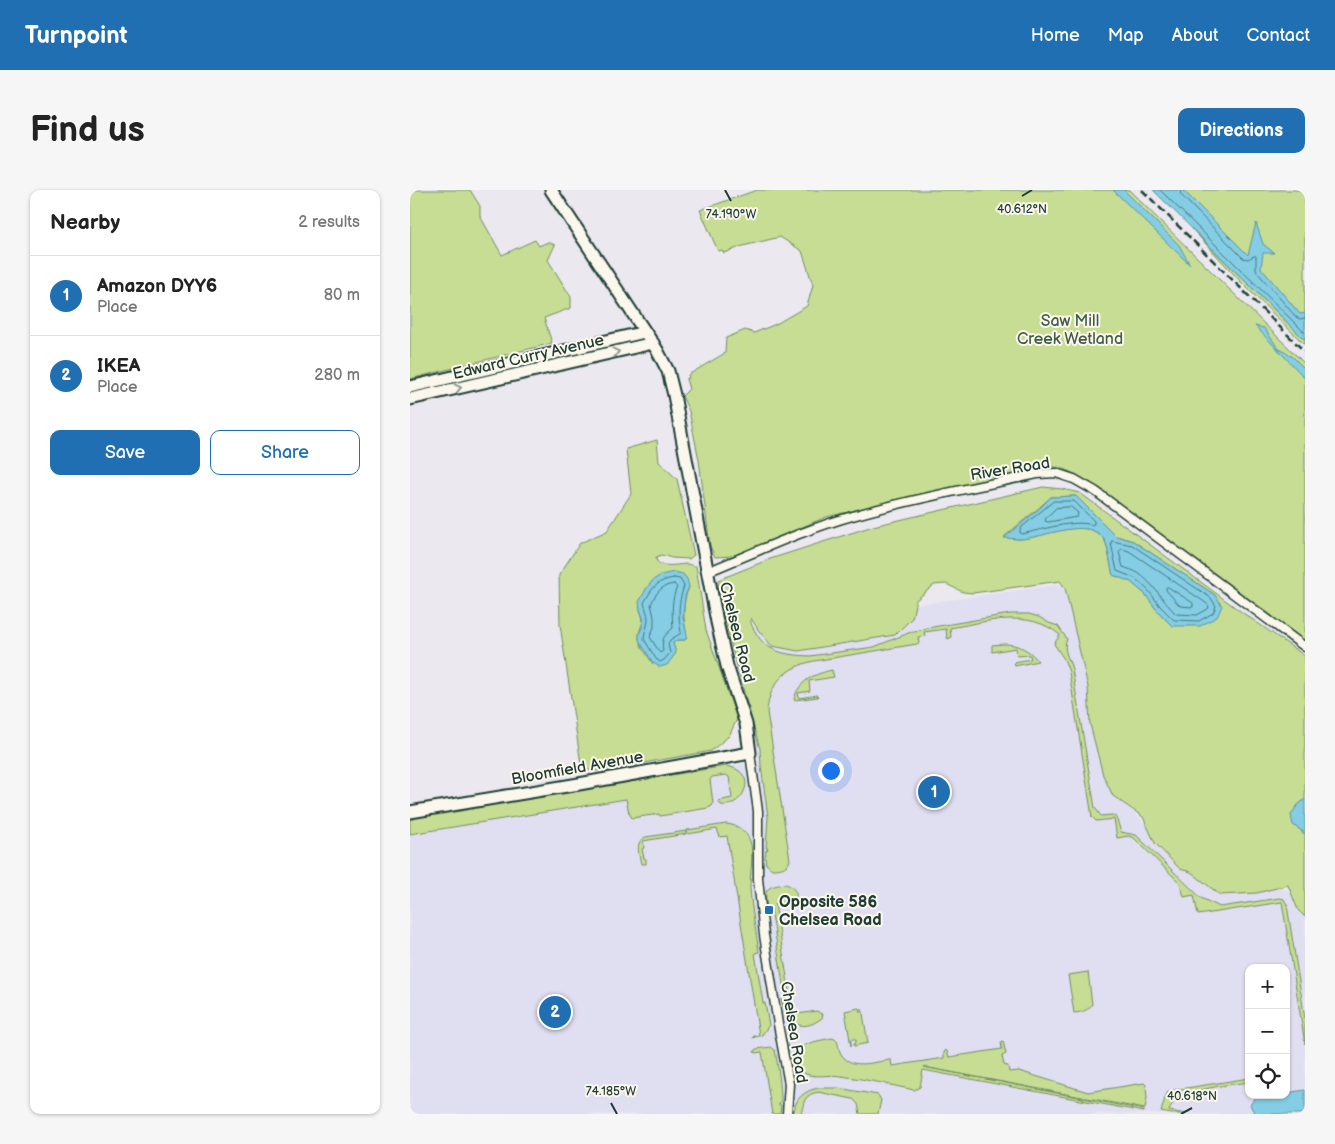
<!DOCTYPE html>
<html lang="en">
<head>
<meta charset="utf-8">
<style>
  :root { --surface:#fff; --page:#f6f6f6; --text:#222; --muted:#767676; --line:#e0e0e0; --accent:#1f6fb2 }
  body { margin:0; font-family:"Balsamiq Sans",sans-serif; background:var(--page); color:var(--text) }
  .controls { position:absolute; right:15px; bottom:15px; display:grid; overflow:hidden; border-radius:10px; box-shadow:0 1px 4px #0004 }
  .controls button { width:45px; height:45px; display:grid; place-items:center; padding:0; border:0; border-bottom:1px solid var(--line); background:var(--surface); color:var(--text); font:25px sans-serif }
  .you { position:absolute; left:420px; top:580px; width:18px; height:18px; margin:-12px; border:4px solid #fff; border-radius:50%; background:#1a73e8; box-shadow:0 0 0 8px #1a73e833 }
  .badge { display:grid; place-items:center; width:32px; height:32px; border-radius:50%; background:var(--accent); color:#fff; font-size:16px; font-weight:700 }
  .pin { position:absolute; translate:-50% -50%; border:2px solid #fff; box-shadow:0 1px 5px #0006 }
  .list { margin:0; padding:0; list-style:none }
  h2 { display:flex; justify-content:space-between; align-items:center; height:65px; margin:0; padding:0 20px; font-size:21px }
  h2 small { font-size:16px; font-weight:400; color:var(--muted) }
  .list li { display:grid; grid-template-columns:32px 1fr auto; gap:15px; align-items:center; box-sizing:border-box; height:80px; padding:0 20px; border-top:1px solid var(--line) }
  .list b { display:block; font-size:19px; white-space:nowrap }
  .list p { margin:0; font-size:16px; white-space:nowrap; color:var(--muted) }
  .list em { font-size:16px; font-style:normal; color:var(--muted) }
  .actions { display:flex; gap:10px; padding:15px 20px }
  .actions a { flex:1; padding:11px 0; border:1px solid var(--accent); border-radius:10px; text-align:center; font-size:18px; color:var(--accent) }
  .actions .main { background:var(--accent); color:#fff }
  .icon { flex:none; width:28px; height:28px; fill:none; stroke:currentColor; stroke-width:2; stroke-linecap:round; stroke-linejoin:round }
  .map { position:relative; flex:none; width:895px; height:924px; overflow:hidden; border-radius:10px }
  header { display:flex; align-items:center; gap:30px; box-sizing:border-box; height:70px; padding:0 25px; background:var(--accent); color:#fff }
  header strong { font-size:24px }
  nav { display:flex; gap:28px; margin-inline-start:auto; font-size:18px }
  .intro { display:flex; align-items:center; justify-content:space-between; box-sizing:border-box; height:120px; padding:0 30px }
  h1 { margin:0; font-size:35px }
  .button { padding:12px 22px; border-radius:10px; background:var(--accent); color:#fff; font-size:18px; font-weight:700 }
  main { display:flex; gap:30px; padding:0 30px }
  aside { flex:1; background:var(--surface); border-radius:10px; box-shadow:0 1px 4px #0004 }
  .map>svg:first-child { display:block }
</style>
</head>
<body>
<header>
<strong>Turnpoint</strong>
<nav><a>Home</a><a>Map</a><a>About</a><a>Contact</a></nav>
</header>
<div class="intro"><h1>Find us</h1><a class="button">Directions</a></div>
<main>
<aside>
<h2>Nearby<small>2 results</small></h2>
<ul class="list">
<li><span class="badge">1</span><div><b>Amazon DYY6</b><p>Place</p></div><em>80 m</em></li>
<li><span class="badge">2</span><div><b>IKEA</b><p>Place</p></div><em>280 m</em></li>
</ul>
<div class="actions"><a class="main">Save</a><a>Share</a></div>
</aside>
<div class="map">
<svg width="895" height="924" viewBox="0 0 895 924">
  <rect width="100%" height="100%" fill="#ebe8ef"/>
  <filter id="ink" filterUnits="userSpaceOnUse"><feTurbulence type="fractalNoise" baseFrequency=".02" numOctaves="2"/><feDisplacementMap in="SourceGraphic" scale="10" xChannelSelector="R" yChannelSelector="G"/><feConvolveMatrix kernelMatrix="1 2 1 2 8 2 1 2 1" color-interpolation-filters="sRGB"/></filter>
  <g filter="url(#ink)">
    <path fill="#e0def1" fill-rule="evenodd" d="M 662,393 L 703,600 L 775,677 L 895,704 L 895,924 L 0,924 L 0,633 L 349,571 L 322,440 ZM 839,778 L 876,778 L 876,905 L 839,905 Z"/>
    <g fill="#c6dd93" stroke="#728d64" fill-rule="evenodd">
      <path d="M 0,0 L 60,0 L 70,16 L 70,26 L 92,65 L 125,50 L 129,56 L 138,52 L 145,55 L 138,70 L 161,107 L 161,118 L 134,128 L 142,153 L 0,189 Z"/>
      <path d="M 347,0 L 719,0 L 895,174 L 895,451 L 666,285 L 652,278 L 638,276 L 416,327 L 323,366 L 305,367 L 300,356 L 289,270 L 279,221 L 272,206 L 279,199 L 276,189 L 279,188 L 278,185 L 315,163 L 316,148 L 335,140 L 344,143 L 366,134 L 397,116 L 403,95 L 392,61 L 370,47 L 333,56 L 314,63 L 312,60 L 308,61 L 290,20 Z"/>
      <path d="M 758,0 L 895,0 L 895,138 Z"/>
      <path d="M 782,39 L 895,150 L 895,155 L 831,92 Z"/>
      <path d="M 247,250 L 249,272 L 267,289 L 284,365 L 279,369 L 262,368 L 251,365 L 246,367 C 246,380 269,374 278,374 C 280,375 283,376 286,376 L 296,440 L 327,529 L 319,546 L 301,561 L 189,581 L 178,580 L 171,574 L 150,435 L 149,385 L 170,353 L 197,341 L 221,304 L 216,259 ZM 279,397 C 272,413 273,430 277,446 L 275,450 L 267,450 L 263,453 L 264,458 L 243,474 C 238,466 230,457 229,448 C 228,436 237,435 230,420 Z"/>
      <path d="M 633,297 L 652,299 L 670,303 L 826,418 L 895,466 L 895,609 L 886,617 L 892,643 L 895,643 L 895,727 L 888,720 L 878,695 L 847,703 L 810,705 L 781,682 L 770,679 L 745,653 L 733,627 L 703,606 L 693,585 L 680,534 L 678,497 L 655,398 L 650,391 L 563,403 L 553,402 L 536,394 L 524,395 L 506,410 L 502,428 L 485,445 L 388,461 L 362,456 L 349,441 L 341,428 C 340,433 343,438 346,443 C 357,463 378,465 400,466 L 464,457 L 501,442 L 504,442 L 517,438 L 600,424 L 619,424 L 629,427 L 639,433 L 648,436 L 657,449 C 652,460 659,468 662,479 L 685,618 L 691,626 L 702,625 L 706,627 L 711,642 L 726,645 L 791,708 L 810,717 L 870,708 L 874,709 L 877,715 L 895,829 L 895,854 L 872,712 L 788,725 L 784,705 L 774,707 L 770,693 L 724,648 L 718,646 L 707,648 L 704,629 L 686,631 L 682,627 L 659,482 L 654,469 L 644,454 L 650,445 C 618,418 576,432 540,438 L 541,447 L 539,449 L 537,448 L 536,439 L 514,442 L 515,446 L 508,447 L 509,453 L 507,454 L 404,471 C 376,477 359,493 357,522 L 380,670 C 378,678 370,679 362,679 L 356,674 L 355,668 L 356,660 L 357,660 L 358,658 L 356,658 L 358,627 L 351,576 L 350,559 L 339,520 L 340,519 L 340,517 L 338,517 L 309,409 L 311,408 L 310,406 L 309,406 L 308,390 L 360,369 L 463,336 ZM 666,306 L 706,346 L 723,351 L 805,405 L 762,436 L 746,419 L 735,404 L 721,392 L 703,385 C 701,378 698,357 695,351 C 680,324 632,348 610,349 C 605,349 599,348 594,347 C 610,333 626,321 641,307 Z"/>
      <path d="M 594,454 C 608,454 620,460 628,471 L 605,476 L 604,472 L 621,469 L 620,465 L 607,466 L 606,458 L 582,462 L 582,455 Z"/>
      <path d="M 422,480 L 424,487 L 399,491 L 400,501 L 388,503 L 389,508 L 407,505 L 408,507 L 384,510 C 388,491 404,484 422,480 Z"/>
      <path d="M 316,576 C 352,582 332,619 311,615 L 308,611 L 322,608 L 319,587 L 316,585 L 302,587 L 300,590 L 303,613 L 302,616 L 298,618 L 250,626 L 249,624 L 222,628 L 219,623 L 216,609 L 0,644 L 0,628 Z"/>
      <path d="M 316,634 C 327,635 336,640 340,651 C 344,662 340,684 340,697 C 341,718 346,740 349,762 L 345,763 L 353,813 L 355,813 L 359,835 L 352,845 L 342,848 L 344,846 L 349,845 L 317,646 L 310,647 L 307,639 L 278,644 L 277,640 Z"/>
      <path d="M 276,641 L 276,644 L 233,651 L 234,658 L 232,659 L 234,668 L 236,669 L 236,674 L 231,674 C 229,663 224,652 236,647 Z"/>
      <path d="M 375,694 C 383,695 392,707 382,711 C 377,713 370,713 365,714 L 382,818 L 378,813 L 376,813 L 361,718 L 357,719 C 354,698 355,697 375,694 Z"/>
      <path d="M 678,782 L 682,814 C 678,821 672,822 664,823 L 658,785 Z"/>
      <path d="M 371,810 L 373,810 L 374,815 L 376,815 L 379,818 L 381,825 L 407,821 L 411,824 L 413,824 L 412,828 C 391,844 377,833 371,810 Z"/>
      <path d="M 449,818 L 450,822 L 452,821 L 451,818 L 452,818 L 458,853 L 444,856 L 444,854 L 446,853 L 446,849 L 441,849 L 441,856 L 435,821 Z"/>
      <path d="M 422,848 L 427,850 C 428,854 429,859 430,862 C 439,881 464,872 479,870 L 481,870 L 482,876 L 534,868 L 534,862 L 536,860 L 537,861 L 539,867 L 592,859 L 591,852 L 593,851 L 596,864 L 592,866 L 594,875 L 598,876 L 599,882 L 609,881 L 678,902 L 734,893 L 736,895 L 737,908 L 735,919 L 514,877 L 734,920 L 734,922 L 513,880 L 510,897 L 504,900 C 480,895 456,889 431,886 C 420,884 407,888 396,884 C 391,882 387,878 385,873 C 379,853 410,851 422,848 Z"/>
      <path d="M 361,857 L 365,860 C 368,877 371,894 371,912 L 370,912 L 369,915 L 371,915 L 370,924 L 362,924 L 352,862 L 345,863 L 344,861 L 346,859 Z"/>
      <path d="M 839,888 L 839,892 C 820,895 763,899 759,921 L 776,924 L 761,924 L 751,922 L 754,911 L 758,901 Z"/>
      <path d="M 408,898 L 428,898 L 468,905 L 471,910 L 468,924 L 450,924 L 448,914 L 443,909 L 408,902 L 401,904 L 396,908 L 394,912 L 391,924 L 384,924 C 384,909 394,901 408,898 Z"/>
    </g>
    <g fill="#84cde5" stroke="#5c939e">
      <path d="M 703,0 L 714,0 L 769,55 L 780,75 Z"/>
      <path d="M 743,0 L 773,0 L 838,65 L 846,33 L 853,54 L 864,63 L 853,63 L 851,78 L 890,124 L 895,123 L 895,150 Z"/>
      <path d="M 845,136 L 854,138 L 868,158 L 883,167 L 895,179 L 895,188 Z"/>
      <path d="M 666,306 L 706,346 L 723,351 L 805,405 L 812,416 L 807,427 L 790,436 L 762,436 L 746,419 L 735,404 L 721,392 L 703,385 C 701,378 698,357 695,351 C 680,324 632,349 610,349 C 604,349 599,348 594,348 L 630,318 L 641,307 Z"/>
      <path d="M 264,382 L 273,384 L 277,389 L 279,397 L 275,406 L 273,426 L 277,446 L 275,450 L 267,450 L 263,453 L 266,463 L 257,475 L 250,477 L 243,473 L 229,450 L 229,444 L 233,435 L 233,427 L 230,420 L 229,412 L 236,399 L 243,390 L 251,385 Z"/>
      <path d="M 895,609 L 895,643 L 883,635 L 881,625 L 886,617 Z"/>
      <path d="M 895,900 L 895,924 L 845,924 L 840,915 L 847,905 L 876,905 L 876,903 Z"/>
    </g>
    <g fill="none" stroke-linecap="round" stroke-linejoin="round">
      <g stroke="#47777b" stroke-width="1">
        <path d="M 750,0 L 895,143"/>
        <path d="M 770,0 L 771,5 L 833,68 L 838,69 L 844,66 L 846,66 L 846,78 L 847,82 L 886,127 L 890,129 L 895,128"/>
        <path d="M 644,311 L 664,311 L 684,331 L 684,334 L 682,335 C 666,329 630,340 612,344 L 610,343 L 610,339 Z"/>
        <path d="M 661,317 L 668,323 L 667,327 L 638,332 L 635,331 L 636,328 L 646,318 Z"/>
        <path d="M 702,351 L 722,355 L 801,408 L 806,416 L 803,423 L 789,431 L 764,430 L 750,416 L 739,401 L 725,388 L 707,381 L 701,353 Z"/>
        <path d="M 712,359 L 719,361 L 796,413 L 799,416 L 798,419 L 787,425 L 766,424 C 753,411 743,393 728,383 C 723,380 718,379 713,377 L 709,362 Z"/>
        <path d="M 264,388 L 270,389 L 274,396 C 268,413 268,425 271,443 L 260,450 L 258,454 L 260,463 L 254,470 L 250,472 L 246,469 L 234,449 C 234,442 238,436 238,429 C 238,423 235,418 234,413 C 242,398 247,390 264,388 Z"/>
        <path d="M 264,394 L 267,397 C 261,410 262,424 263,438 C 254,446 251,448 253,461 L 250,463 L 240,447 L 244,437 L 244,427 L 241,414 C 247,402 250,396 264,394 Z"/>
        <path d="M 758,397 L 783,413 L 783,417 L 770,416 L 756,400 L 756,398 Z"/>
      </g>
      <g stroke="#1f3d34" stroke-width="11">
        <g id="street">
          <path d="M 297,382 C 346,362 395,339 446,325 C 505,308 567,297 627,284 L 646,283 L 664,289 L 685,301 L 895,457"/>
          <path d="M 340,563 L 348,621 L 348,689 L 354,745 L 368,834 L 379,894 L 377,924"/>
        </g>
      </g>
      <g stroke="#1f3d34" stroke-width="15">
        <g id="secondary">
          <path d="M 0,197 L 235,142"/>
          <path d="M 0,209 L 243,153"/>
          <path d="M 0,622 L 169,594 L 340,563 L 336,534 L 317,476 L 307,432 L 264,205 L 258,181 L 247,160 L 141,0"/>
        </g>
      </g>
      <use href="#street" stroke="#fbf7ec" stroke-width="8"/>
      <use href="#secondary" stroke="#fbf7ec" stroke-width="11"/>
      <path stroke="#1f3d34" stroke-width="2.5" stroke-dasharray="8 4" stroke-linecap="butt" d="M 732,0 L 895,162"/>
    </g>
    <defs><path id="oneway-chevron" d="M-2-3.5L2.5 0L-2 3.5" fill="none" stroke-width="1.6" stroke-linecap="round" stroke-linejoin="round" transform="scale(1.25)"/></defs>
    <g stroke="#8d9a90">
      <use href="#oneway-chevron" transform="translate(206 162) rotate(-13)"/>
      <use href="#oneway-chevron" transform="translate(48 198) rotate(-13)"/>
    </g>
  </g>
  <path fill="none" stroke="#1f3d34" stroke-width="2" d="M 315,0 L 321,11M 612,6 L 622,0M 201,913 L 207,924M 771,924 L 782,918"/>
  <rect fill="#1f6fb2" stroke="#fbf7ec" stroke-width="2" x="354" y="715" width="10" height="10" rx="2.5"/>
  <g text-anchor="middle" stroke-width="4" stroke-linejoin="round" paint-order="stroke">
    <g font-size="16" fill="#405d47" stroke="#fbf7ec">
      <text x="660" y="136">Saw Mill<tspan x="660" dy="18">Creek Wetland</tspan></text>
    </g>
    <g font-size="16" fill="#1f3d34" stroke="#fbf7ec">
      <text transform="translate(118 166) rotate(-13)" y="6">Edward Curry Avenue</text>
      <text transform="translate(600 278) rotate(-9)" y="6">River Road</text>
      <text transform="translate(328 442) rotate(76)" y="6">Chelsea Road</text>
      <text transform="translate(167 577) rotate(-10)" y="6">Bloomfield Avenue</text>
      <text transform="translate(385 842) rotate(81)" y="6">Chelsea Road</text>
    </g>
    <g font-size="16" font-weight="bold" fill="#1f3d34" stroke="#fbf7ec" text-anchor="start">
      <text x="369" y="717">Opposite 586<tspan x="369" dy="18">Chelsea Road</tspan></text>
    </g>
  </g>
  <g font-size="12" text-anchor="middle" fill="#1f3d34" stroke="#fbf7ec" stroke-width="4" stroke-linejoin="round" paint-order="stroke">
    <text x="612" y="23">40.612°N</text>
    <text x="321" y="28">74.190°W</text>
    <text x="201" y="905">74.185°W</text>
    <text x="782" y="910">40.618°N</text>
  </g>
</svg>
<div class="controls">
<button>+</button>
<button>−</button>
<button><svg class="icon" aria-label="locate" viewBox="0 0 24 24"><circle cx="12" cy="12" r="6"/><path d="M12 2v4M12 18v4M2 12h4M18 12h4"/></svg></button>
</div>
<div class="you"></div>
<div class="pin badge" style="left:524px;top:602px">1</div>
<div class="pin badge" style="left:145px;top:822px">2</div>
</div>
</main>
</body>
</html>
